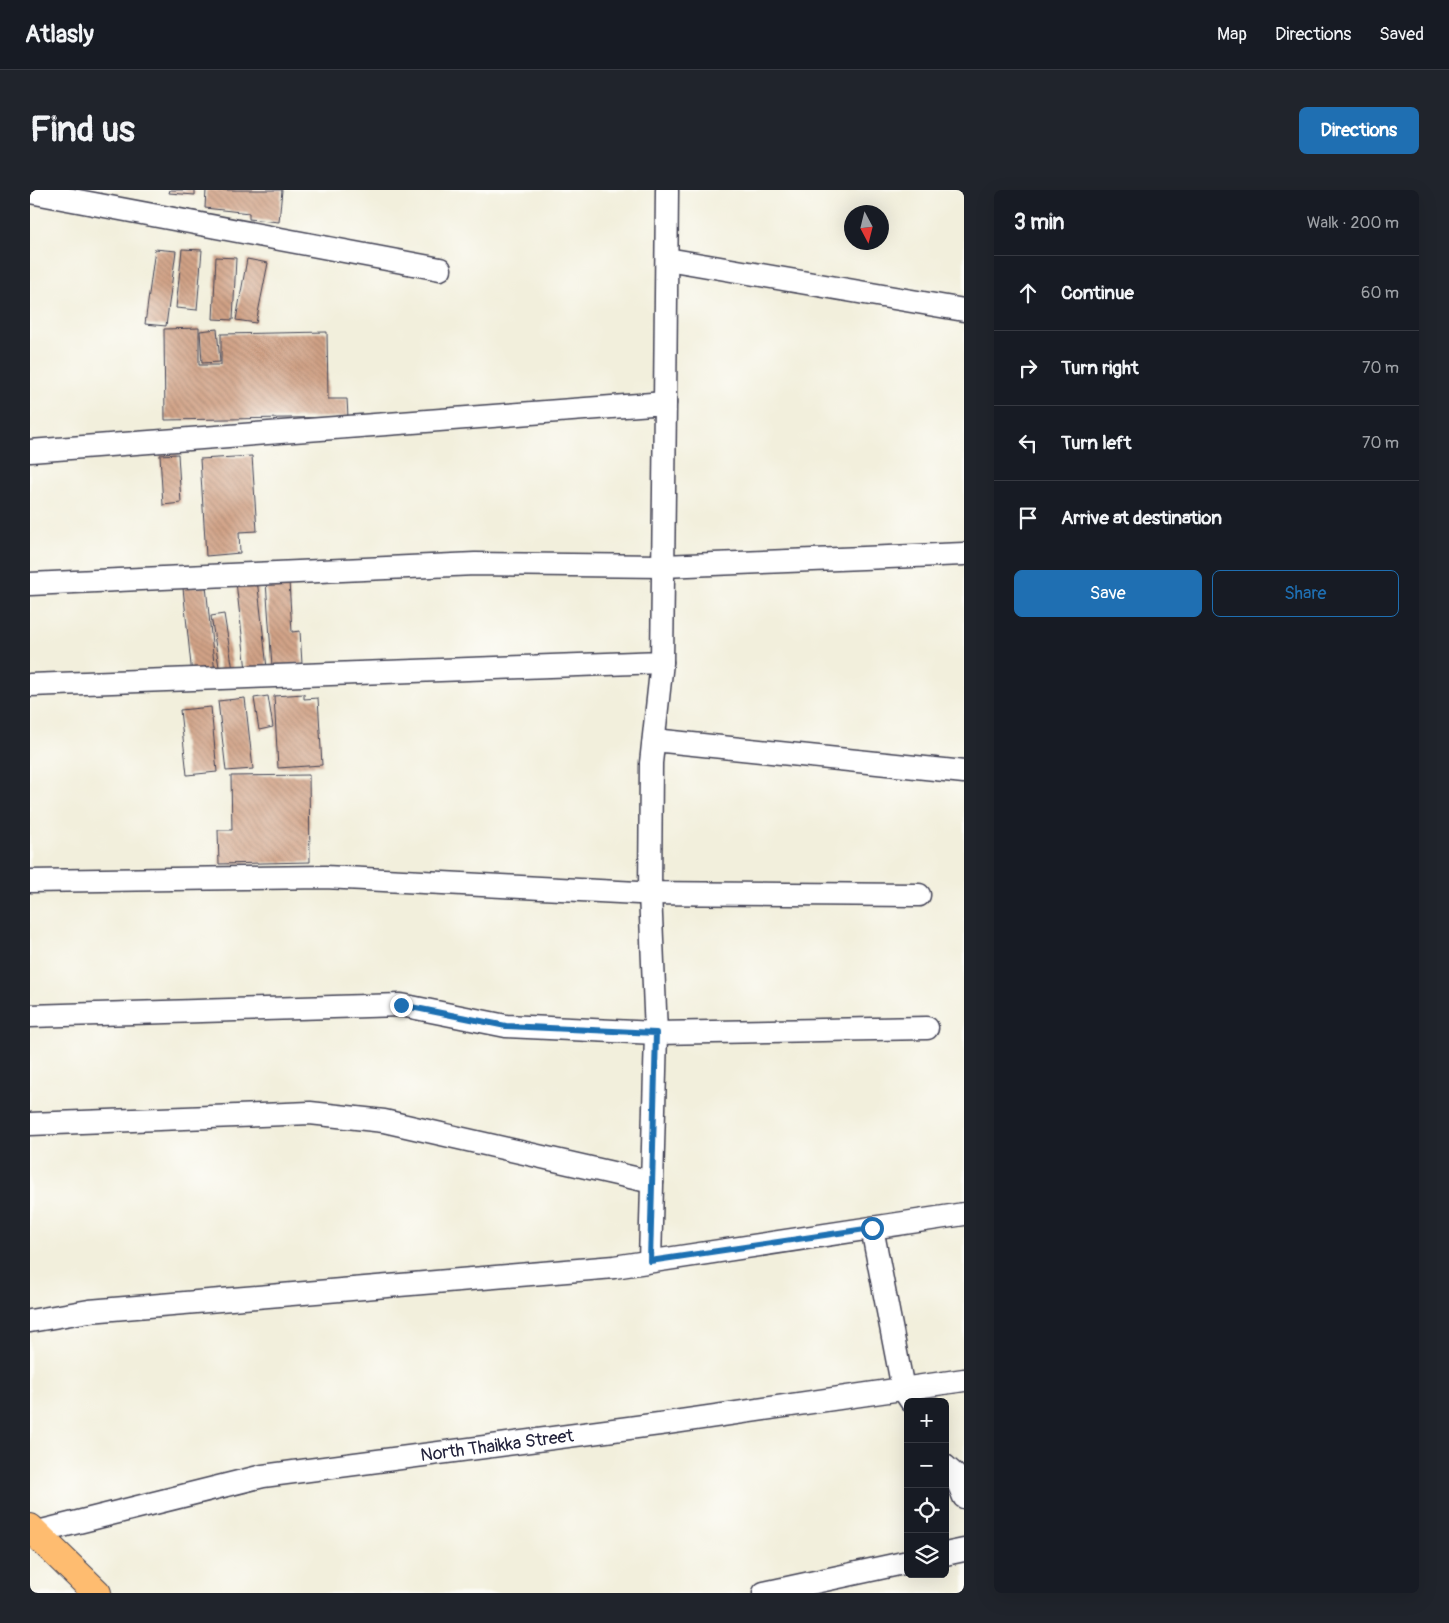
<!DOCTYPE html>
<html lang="en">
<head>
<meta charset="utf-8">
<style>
  :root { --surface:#171b24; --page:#20242c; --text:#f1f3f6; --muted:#9ea1a6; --line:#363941; --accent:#1f6fb2 }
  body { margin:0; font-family:Pangolin,sans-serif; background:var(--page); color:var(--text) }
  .controls { position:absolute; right:15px; bottom:15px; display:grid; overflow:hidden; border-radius:8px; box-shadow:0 5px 20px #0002 }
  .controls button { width:45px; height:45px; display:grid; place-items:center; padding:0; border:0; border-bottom:1px solid var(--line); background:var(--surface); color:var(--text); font:25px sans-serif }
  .compass { position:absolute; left:814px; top:15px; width:45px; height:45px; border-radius:50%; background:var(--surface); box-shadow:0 5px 20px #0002; rotate:173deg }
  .stop { position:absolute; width:15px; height:15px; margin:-11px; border:4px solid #1f6fb2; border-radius:50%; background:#fff }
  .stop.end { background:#1f6fb2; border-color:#fff; box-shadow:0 1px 5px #0008 }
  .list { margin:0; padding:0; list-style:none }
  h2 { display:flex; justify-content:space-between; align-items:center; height:65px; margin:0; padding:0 20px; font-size:21px }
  h2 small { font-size:16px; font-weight:400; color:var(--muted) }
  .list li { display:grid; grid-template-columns:32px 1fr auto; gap:15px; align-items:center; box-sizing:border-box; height:75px; padding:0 20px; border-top:1px solid var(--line) }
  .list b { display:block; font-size:19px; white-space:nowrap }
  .list em { font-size:16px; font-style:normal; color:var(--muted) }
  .actions { display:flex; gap:10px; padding:15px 20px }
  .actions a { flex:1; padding:11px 0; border:1px solid var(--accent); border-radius:8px; text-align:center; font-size:18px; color:var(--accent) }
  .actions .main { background:var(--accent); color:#fff }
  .icon { flex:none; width:28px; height:28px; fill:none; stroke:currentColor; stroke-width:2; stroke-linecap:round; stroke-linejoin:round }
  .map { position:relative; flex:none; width:934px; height:1403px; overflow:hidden; border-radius:8px }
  header { display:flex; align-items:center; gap:30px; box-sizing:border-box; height:70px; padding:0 25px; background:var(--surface); border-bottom:1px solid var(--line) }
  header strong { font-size:24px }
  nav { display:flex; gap:28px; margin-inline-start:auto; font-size:18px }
  .intro { display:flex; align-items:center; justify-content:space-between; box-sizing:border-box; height:120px; padding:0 30px }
  h1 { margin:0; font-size:35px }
  .button { padding:12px 22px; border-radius:8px; background:var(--accent); color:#fff; font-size:18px; font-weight:700 }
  main { display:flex; gap:30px; padding:0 30px }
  aside { flex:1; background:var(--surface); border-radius:8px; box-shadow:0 5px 20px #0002 }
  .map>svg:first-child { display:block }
</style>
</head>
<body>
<header>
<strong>Atlasly</strong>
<nav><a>Map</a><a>Directions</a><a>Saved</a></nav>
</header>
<div class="intro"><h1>Find us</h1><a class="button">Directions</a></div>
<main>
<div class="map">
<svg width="934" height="1403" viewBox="0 0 934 1403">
  <defs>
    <pattern id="building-back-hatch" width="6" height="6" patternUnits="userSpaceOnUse" patternTransform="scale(1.25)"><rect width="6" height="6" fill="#d1a286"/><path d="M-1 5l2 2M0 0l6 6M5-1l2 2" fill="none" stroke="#a9846f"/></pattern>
  </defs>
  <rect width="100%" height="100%" fill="#fdfcf7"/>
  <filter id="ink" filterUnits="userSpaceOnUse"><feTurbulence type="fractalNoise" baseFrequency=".02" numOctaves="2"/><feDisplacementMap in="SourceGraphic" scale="10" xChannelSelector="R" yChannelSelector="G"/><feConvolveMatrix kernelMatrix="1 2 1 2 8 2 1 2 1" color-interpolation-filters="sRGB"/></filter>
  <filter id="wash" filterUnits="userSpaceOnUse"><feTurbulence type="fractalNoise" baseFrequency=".0096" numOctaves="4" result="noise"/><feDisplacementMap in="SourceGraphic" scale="20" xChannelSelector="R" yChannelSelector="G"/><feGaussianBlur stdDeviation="1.12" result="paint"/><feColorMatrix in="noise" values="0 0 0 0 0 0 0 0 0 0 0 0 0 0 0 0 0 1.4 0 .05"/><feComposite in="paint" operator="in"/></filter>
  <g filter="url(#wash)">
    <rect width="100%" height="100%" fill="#f2efdc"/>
    <g id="blocks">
      <g fill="url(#building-back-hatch)">
        <path d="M 140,0 L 165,0 L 165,5 L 139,3 Z"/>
        <path d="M 176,0 L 252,0 L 249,32 L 219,29 L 219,23 L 175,18 Z"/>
        <path d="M 125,59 L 146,61 L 136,136 L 115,134 Z"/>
        <path d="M 152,59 L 172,60 L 167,120 L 146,118 Z"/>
        <path d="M 186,67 L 206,68 L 203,130 L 183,129 Z"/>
        <path d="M 217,69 L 238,73 L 226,133 L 206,130 Z"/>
        <path d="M 169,138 L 169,175 L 191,175 L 191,144 L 297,142 L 298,209 L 317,209 L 318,227 L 135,230 L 134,139 Z"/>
        <path d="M 187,139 L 190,172 L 172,173 L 170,141 Z"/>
        <path d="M 148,264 L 151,313 L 133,315 L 130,265 Z"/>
        <path d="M 222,266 L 227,341 L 209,342 L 210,363 L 176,366 L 170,269 Z"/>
        <path d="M 227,389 L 237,478 L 216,480 L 206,392 Z"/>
        <path d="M 259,391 L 262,442 L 270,441 L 272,474 L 242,476 L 236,392 Z"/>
        <path d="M 176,396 L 185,483 L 162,485 L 153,398 Z"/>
        <path d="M 194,424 L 203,480 L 190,483 L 181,426 Z"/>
        <path d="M 274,504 L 274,509 L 288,508 L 292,575 L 248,578 L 244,506 Z"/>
        <path d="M 238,506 L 243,537 L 229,540 L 224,508 Z"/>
        <path d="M 215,508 L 223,579 L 196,581 L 188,511 Z"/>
        <path d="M 181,517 L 187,582 L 157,585 L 150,520 Z"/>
        <path d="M 279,585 L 280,672 L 189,674 L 188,640 L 202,640 L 201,586 Z"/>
      </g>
    </g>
  </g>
  <g filter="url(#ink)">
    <use href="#blocks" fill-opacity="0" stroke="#414153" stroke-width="1"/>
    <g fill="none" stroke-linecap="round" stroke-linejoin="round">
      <g stroke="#414153" stroke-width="25">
        <g id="minor">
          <path d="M 0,2 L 410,79"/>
          <path d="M 637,69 L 934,120"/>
          <path d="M 635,213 L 637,0"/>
          <path d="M 0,261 L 635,213 L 632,472 L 0,495"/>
          <path d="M 0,394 L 445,374 L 633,376 L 934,364"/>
          <path d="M 624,550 L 934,582"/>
          <path d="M 0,691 L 295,687 L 608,703 L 889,705"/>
          <path d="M 0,826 L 371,815 L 476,836 L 626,843 L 897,838"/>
          <path d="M 0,934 L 280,923 L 354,931 L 622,992"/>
          <path d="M 842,1038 L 873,1199 L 881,1211"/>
          <path d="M 620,1071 L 626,843 L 620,703 L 621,573 L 632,472"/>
          <path d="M 0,1131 L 59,1121 L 584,1077 L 934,1024"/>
          <path d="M 915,1276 L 925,1285 L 934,1307"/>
          <path id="s1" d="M 4,1343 L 233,1286 L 637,1233 L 934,1190"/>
          <path d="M 915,1364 L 934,1360"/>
          <path d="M 734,1403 L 878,1372"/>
        </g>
      </g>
      <g stroke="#414153" stroke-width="30">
        <path id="major" d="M 0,1338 L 67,1403"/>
      </g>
      <use href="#minor" stroke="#fff" stroke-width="22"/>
      <use href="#major" stroke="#febc70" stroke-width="28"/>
    </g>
  </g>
  <g fill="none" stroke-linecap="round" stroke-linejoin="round" filter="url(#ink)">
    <path stroke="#1f6fb2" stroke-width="6" d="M 371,815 L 476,836 L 626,843 L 620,1071 L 842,1038"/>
  </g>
  <g text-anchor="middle" stroke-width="5" stroke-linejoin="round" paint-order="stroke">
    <g font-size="18" fill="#22223b" stroke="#fdfcf7">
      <text dy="6" stroke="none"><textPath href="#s1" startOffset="472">North Thaikka Street</textPath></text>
    </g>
  </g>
</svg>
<div class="controls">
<button>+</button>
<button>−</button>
<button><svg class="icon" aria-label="locate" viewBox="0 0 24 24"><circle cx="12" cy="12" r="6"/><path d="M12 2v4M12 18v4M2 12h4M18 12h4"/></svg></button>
<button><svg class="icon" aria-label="layers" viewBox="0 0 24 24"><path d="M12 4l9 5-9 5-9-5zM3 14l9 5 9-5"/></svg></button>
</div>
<svg class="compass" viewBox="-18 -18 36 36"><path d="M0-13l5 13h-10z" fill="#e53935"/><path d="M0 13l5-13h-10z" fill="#9ea1a6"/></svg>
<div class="stop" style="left:842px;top:1038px"></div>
<div class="stop end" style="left:371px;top:815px"></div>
</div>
<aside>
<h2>3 min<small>Walk · 200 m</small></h2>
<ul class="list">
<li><svg class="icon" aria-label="ahead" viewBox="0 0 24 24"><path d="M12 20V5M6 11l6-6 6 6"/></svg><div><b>Continue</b></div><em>60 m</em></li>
<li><svg class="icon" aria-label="right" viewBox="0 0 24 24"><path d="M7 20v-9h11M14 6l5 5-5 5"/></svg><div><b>Turn right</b></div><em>70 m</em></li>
<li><svg class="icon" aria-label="left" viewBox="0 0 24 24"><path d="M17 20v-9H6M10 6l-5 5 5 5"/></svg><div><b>Turn left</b></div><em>70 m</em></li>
<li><svg class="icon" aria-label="arrive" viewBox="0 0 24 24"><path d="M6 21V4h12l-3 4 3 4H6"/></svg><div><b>Arrive at destination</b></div></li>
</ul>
<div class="actions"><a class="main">Save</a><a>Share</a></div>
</aside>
</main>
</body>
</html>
